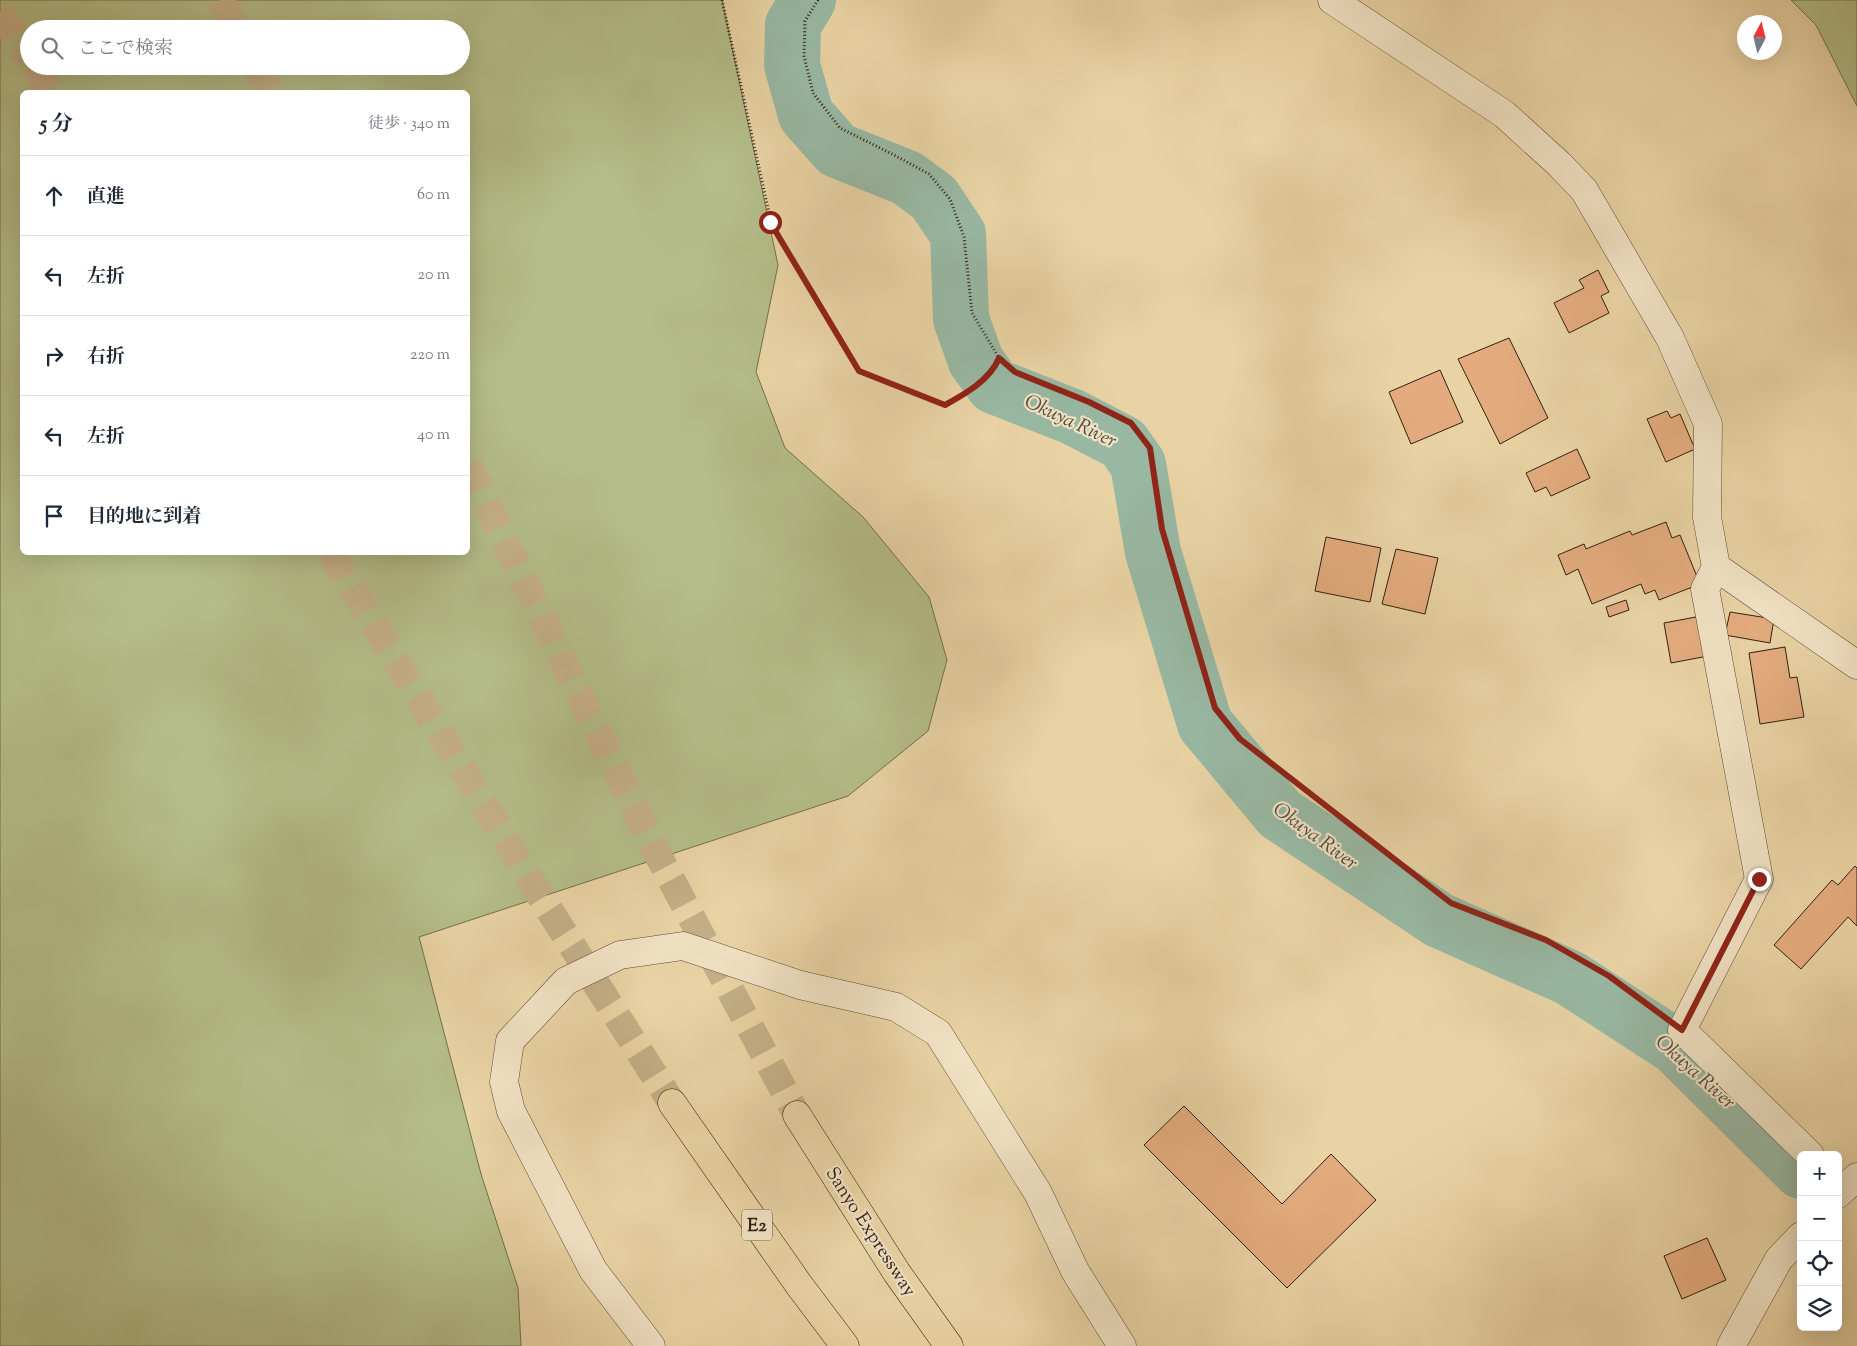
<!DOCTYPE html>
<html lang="ja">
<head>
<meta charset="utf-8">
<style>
  :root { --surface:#fff; --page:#f6f6f7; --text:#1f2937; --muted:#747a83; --line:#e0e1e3 }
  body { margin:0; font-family:"Sorts Mill Goudy","Noto Serif JP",serif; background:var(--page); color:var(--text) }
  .controls { position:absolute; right:15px; bottom:15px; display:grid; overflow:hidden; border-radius:8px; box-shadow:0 5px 20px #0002 }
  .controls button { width:45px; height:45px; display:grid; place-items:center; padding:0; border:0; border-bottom:1px solid var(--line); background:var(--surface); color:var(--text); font:25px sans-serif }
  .compass { position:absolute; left:1737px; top:15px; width:45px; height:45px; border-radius:50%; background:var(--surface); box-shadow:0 5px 20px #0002; rotate:7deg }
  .stop { position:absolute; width:15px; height:15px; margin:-11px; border:4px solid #8f2418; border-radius:50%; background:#fff }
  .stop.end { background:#8f2418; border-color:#fff; box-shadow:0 1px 5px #0008 }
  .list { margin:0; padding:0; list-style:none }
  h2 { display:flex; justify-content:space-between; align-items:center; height:65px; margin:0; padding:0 20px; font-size:21px }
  h2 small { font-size:16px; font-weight:400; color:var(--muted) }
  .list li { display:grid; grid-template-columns:32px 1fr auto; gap:15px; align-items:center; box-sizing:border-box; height:80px; padding:0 20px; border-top:1px solid var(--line) }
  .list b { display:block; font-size:19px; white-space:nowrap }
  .list em { font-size:16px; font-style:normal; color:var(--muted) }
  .icon { flex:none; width:28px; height:28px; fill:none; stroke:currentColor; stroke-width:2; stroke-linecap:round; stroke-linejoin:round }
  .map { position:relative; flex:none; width:1857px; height:1346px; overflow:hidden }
  .search { position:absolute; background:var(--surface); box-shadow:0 5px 20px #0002; left:20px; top:20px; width:450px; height:55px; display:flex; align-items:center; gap:12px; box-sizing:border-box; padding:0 18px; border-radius:28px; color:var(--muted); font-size:19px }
  .panel { position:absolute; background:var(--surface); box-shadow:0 5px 20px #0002; left:20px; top:90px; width:450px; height:465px; border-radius:8px }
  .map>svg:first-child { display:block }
</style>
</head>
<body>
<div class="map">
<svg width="1857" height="1346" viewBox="0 0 1857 1346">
  <rect width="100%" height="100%" fill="#e9d3a4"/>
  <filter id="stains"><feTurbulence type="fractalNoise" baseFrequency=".004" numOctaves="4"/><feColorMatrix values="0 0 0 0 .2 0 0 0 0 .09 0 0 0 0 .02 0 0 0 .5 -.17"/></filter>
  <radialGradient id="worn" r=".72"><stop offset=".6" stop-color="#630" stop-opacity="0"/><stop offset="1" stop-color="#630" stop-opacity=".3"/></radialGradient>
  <g fill="#b4bd88" stroke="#726e4f" fill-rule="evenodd">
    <path d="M 0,0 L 722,0 L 778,265 L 756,372 L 785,448 L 863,517 L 929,597 L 947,660 L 928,731 L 848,796 L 419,937 L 481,1174 L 518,1288 L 521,1346 L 0,1346 ZM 29,29 L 461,29 L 461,66 L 29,66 ZM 22,92 L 468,92 L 468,552 L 22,552 Z"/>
    <path d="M 1791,0 L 1857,0 L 1857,106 L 1816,25 Z"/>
  </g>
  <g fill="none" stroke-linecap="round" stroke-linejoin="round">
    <path stroke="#98b8a3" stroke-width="56" d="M 808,0 L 793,25 L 792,65 L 806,115 L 837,150 L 907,178 L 934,198 L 958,234 L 961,319 L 976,361 L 994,386 L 1073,417 L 1123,443 L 1138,464 L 1153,552 L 1205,724 L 1280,814 L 1439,920 L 1570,978 L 1676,1047 L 1801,1171"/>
  </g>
  <g fill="#e4ac7e" stroke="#311e16">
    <path d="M 1598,270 L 1609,292 L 1601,296 L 1609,313 L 1569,333 L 1554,303 L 1584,288 L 1579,280 Z"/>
    <path d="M 1509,338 L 1548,418 L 1500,444 L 1458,359 Z"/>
    <path d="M 1440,370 L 1463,422 L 1411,444 L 1389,392 Z"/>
    <path d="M 1667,411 L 1671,418 L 1680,414 L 1695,449 L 1666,462 L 1647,419 Z"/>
    <path d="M 1577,449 L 1590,478 L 1551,496 L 1546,487 L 1535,492 L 1526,473 Z"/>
    <path d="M 1666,522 L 1672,538 L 1680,535 L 1700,584 L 1659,600 L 1655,590 L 1645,594 L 1641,584 L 1592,604 L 1578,569 L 1566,575 L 1558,555 L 1584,544 L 1586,549 L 1630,531 L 1632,535 Z"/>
    <path d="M 1326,537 L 1381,548 L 1370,602 L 1315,591 Z"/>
    <path d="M 1396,549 L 1438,558 L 1425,614 L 1382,604 Z"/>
    <path d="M 1626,600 L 1629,610 L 1609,617 L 1606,607 Z"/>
    <path d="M 1730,612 L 1774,619 L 1770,643 L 1725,635 Z"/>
    <path d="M 1701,616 L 1708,656 L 1671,663 L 1664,623 Z"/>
    <path d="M 1785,647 L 1790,678 L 1797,677 L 1804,717 L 1760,724 L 1749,653 Z"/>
    <path d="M 1855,866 L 1857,868 L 1857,926 L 1848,917 L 1801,969 L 1774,945 L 1832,880 L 1838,885 Z"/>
    <path d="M 1184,1106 L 1282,1204 L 1331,1154 L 1376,1200 L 1287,1288 L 1144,1145 Z"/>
    <path d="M 1707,1238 L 1726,1280 L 1682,1299 L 1664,1256 Z"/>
  </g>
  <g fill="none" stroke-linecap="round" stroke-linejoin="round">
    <g stroke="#c4af88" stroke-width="28" stroke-dasharray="28 14" stroke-linecap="butt">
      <path d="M 220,0 L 236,29"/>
      <path d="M 0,11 L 29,58"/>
      <path d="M 34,66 L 50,92"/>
      <path d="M 256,66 L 271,92"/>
      <path d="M 468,465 L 490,510 L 650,840 L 797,1115"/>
      <path d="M 330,552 L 520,864 L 672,1103"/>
    </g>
    <g stroke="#5f4b3a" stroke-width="29">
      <g id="minor">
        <path d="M 1332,0 L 1504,114 L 1559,164 L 1584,190 L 1670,338 L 1708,424 L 1707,517 L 1716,567 L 1705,589 L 1759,879 L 1682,1030 L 1810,1155"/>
        <path d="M 1716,567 L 1857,665"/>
        <path d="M 651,1346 L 593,1270 L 511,1111 L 504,1082 L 510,1041 L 566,981 L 620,955 L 683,946 L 800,985 L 896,1007 L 938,1033 L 1038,1193 L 1075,1271 L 1122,1346"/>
      </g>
    </g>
    <g stroke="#5f4b3a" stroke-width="29">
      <g id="tertiary">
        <path d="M 1838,1194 L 1857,1177"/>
        <path d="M 1731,1346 L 1779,1259 L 1801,1236"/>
      </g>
    </g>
    <g stroke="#311e16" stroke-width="29">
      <g id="motorway">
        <path d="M 672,1103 L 799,1285 L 845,1346"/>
        <path d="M 797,1115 L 897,1273 L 949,1346"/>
      </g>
    </g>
    <g stroke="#311e16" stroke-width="3" stroke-dasharray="1 2.5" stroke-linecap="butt">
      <path d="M 722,0 L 771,222 L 859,371 L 945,405 C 965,394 990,380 999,358"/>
      <path d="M 818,0 L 805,21 L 804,56 L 813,93 L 840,128 L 894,155 L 929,174 L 950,199 L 964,237 L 972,313 L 999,358 L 1015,373 L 1089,402 L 1131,423 L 1150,448 L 1162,529 L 1215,708 L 1240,739 L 1451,903 L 1545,940 L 1609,977 L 1657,1012"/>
    </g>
    <use href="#minor" stroke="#f1e2c4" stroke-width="28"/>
    <use href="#tertiary" stroke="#f1e2c4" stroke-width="28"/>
    <use href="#motorway" stroke="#e9d3a4" stroke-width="28"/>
  </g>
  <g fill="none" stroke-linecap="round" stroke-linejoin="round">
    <path stroke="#8f2418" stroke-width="6" d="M 770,222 L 859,371 L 945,405 C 965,394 990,380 999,358 L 1015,372 L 1089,402 L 1131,423 L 1150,448 L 1162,529 L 1215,708 L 1240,739 L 1451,903 L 1546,940 L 1609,976 L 1682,1030 L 1759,879"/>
  </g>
  <g text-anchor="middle" stroke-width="4.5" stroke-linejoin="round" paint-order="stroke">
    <rect fill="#f1e2c4" stroke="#6b594a" stroke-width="1" x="742" y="1209.5" width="30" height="31" rx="4"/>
    <g font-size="18" font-weight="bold" fill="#311e16">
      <text x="757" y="1231">E2</text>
    </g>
    <g font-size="19" fill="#311e16" stroke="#f1e2c4">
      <text transform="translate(872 1231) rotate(57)" y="7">Sanyo Expressway</text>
    </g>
    <g font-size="20" font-style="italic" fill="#504c40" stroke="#f1e2c4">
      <text transform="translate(1071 420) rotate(25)" y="7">Okuya River</text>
      <text transform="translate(1316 835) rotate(36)" y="7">Okuya River</text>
      <text transform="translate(1696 1071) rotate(42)" y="7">Okuya River</text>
    </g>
  </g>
  <rect width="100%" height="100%" filter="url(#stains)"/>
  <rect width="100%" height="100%" fill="url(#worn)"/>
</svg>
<div class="controls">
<button>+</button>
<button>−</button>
<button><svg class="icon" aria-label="locate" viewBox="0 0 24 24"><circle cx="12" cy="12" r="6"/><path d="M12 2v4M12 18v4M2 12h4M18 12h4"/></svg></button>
<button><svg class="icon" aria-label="layers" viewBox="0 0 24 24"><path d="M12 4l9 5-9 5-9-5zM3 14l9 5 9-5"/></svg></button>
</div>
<svg class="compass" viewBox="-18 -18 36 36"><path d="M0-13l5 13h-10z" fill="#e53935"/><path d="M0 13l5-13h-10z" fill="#747a83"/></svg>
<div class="stop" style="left:770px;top:222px"></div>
<div class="stop end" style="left:1759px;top:879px"></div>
<div class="search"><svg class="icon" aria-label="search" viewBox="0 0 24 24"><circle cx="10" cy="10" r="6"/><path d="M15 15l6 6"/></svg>ここで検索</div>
<section class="panel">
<h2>5 分<small>徒歩 · 340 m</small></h2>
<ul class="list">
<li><svg class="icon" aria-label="ahead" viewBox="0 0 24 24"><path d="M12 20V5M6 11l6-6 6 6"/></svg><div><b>直進</b></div><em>60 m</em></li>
<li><svg class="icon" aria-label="left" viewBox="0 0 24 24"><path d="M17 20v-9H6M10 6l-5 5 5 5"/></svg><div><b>左折</b></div><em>20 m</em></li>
<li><svg class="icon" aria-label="right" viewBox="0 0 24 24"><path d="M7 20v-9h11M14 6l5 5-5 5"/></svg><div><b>右折</b></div><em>220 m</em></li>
<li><svg class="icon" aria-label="left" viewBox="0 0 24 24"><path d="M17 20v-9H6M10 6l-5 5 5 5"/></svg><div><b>左折</b></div><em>40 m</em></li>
<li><svg class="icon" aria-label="arrive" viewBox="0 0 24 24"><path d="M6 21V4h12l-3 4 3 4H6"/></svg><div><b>目的地に到着</b></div></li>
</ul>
</section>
</div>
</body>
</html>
